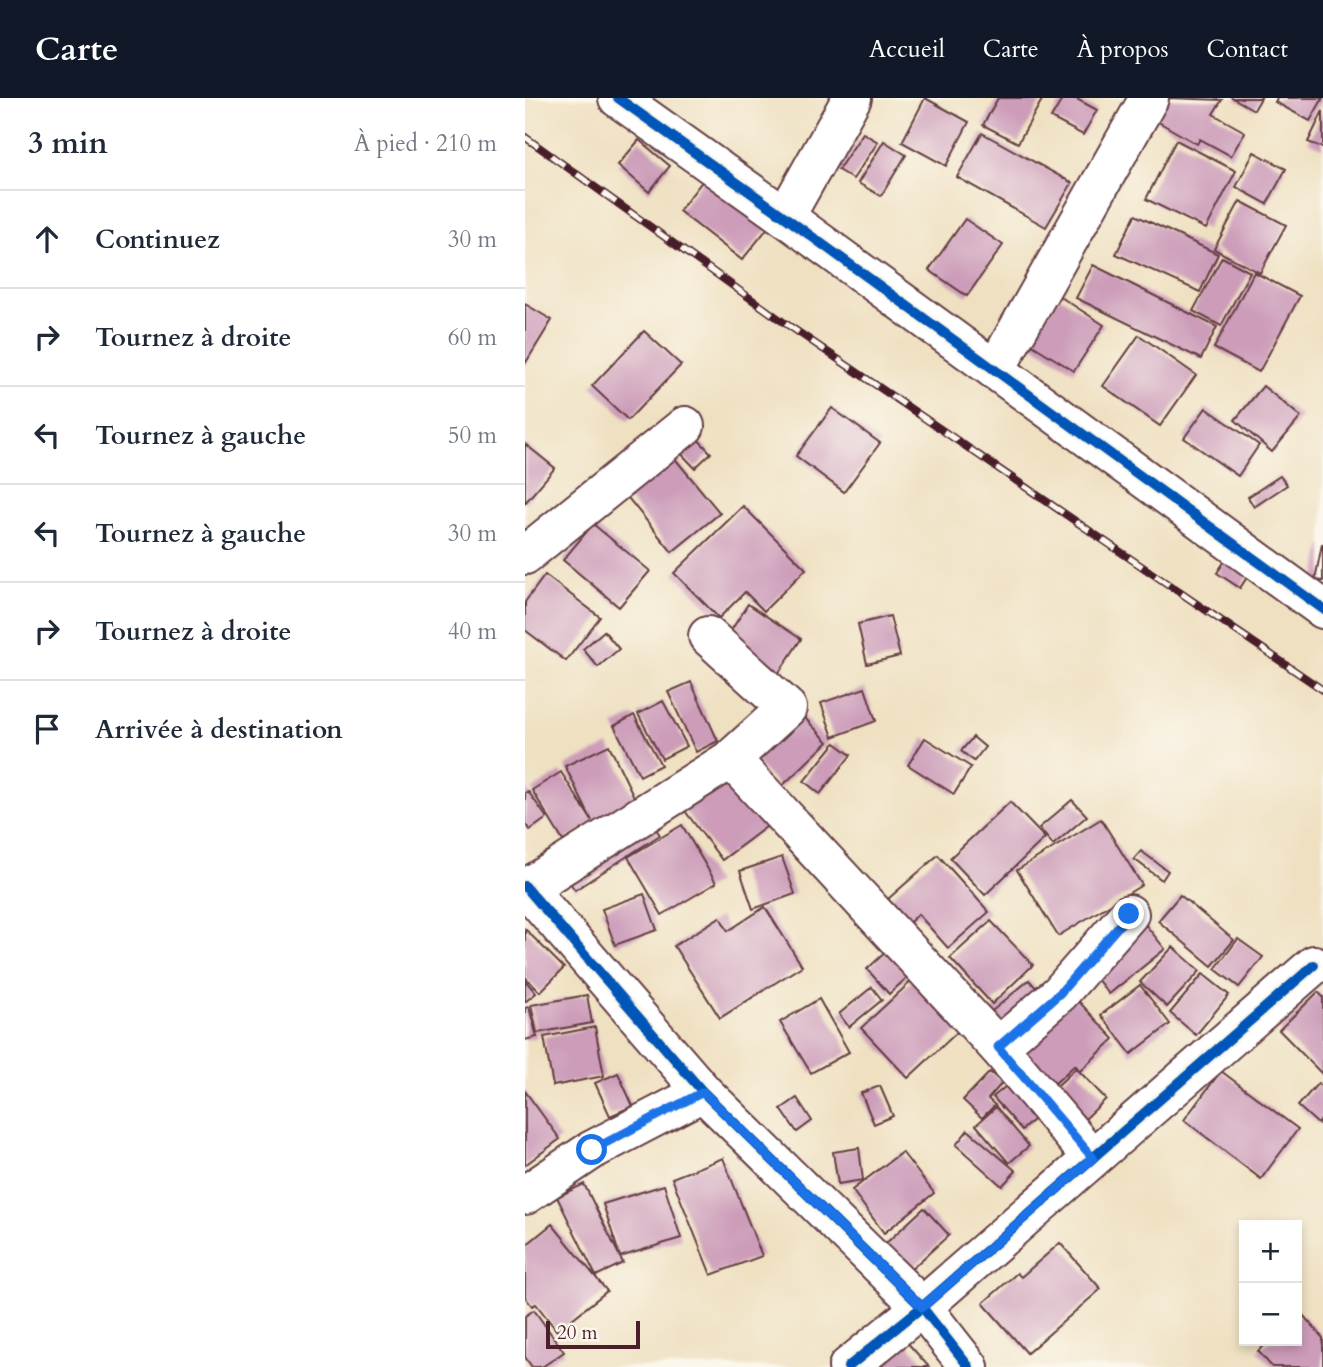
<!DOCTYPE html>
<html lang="fr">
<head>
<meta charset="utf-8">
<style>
  :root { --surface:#fff; --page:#f2f2f3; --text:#1f2937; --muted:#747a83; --line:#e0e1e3; --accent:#111827 }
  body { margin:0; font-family:Cardo,serif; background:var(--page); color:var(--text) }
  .controls { position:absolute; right:21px; bottom:21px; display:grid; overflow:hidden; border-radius:0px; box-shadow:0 4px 10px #0003 }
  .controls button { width:63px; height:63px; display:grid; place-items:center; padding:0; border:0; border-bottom:2px solid var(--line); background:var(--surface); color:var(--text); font:35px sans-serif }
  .scale { position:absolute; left:21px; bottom:18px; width:94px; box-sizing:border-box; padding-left:7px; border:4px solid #4a1f2b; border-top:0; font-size:19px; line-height:24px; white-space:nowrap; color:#4a1f2b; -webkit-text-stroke:5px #fbf7ec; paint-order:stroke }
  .stop { position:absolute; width:21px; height:21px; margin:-16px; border:5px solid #1a73e8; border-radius:50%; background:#fff }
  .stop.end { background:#1a73e8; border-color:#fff; box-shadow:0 2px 7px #0008 }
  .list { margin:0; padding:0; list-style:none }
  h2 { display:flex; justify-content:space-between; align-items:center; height:91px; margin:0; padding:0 28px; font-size:30px }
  h2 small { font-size:23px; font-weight:400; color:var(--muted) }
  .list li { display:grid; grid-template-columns:46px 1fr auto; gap:21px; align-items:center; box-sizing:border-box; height:98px; padding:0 28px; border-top:2px solid var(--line) }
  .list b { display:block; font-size:26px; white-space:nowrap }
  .list em { font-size:23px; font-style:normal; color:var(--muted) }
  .icon { flex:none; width:38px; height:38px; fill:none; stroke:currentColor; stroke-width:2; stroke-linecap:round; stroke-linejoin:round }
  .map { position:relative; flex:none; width:798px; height:1269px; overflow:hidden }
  header { display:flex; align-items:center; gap:42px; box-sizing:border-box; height:98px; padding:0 35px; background:var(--accent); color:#fff }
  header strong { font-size:33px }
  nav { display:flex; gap:38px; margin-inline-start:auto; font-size:24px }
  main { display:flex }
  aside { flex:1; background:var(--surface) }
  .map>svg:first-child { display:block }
</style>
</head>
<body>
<header>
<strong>Carte</strong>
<nav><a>Accueil</a><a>Carte</a><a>À propos</a><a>Contact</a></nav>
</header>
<main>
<aside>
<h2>3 min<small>À pied · 210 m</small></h2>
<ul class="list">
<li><svg class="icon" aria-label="ahead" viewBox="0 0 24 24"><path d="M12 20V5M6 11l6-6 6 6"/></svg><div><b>Continuez</b></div><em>30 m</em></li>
<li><svg class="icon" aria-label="right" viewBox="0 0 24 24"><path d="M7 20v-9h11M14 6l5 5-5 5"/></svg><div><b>Tournez à droite</b></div><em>60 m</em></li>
<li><svg class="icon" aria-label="left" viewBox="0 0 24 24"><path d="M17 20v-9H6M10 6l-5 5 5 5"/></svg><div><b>Tournez à gauche</b></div><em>50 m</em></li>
<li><svg class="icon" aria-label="left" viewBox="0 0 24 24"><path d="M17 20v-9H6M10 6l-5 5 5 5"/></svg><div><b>Tournez à gauche</b></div><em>30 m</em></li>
<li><svg class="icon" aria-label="right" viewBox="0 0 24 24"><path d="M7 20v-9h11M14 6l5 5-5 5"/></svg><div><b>Tournez à droite</b></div><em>40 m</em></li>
<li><svg class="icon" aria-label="arrive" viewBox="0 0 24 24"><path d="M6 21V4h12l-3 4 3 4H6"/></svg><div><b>Arrivée à destination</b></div></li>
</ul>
</aside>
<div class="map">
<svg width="798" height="1269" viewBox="0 0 798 1269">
  <rect width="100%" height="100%" fill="#fbf7ec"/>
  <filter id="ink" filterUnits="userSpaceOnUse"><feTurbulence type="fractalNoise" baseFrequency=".0143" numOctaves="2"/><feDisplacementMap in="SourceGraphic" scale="14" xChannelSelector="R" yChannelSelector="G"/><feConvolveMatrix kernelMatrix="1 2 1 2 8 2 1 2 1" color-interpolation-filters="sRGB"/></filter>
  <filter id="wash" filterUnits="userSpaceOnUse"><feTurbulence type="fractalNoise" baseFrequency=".00686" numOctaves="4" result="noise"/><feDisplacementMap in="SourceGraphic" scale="28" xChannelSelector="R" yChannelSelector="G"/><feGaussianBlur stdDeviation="1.57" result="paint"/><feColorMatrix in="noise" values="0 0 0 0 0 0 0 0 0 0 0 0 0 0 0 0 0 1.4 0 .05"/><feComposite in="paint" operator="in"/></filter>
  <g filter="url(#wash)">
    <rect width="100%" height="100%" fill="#efe0c1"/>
    <g id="blocks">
      <g fill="#cc9cb9">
        <path d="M 400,0 L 444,24 L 421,68 L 377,44 Z"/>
        <path d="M 473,0 L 518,0 L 493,45 L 458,27 Z"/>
        <path d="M 538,0 L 550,0 L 572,12 L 558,37 L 526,20 Z"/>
        <path d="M 643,0 L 697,2 L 688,16 L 720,34 L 706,58 L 675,41 L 672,46 L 630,22 Z"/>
        <path d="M 708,0 L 736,0 L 729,12 Z"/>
        <path d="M 752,0 L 798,0 L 785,23 L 750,4 Z"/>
        <path d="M 798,13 L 798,50 L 783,44 Z"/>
        <path d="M 338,35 L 353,44 L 328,81 L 313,72 Z"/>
        <path d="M 457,35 L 547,85 L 521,129 L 432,79 Z"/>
        <path d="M 114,42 L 145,68 L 124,94 L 93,67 Z"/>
        <path d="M 651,42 L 711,73 L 681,131 L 621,101 Z"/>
        <path d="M 359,43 L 381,57 L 356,98 L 333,85 Z"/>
        <path d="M 729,54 L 761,71 L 742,106 L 711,89 Z"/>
        <path d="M 186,72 L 250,121 L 217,162 L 154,113 Z"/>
        <path d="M 715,103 L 761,127 L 735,175 L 689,151 Z"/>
        <path d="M 610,117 L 693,156 L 675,194 L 591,156 Z"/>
        <path d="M 440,121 L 478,147 L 442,198 L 404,172 Z"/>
        <path d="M 697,159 L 725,174 L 696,228 L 668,213 Z"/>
        <path d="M 568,167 L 692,229 L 676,261 L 551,200 Z"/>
        <path d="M 729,174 L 775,198 L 734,274 L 689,250 Z"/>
        <path d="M 534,198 L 579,227 L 549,273 L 504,245 Z"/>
        <path d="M 0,206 L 27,222 L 0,266 Z"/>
        <path d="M 119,233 L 156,267 L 103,322 L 67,288 Z"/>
        <path d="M 614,237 L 671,277 L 635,328 L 578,288 Z"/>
        <path d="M 738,288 L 776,319 L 747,354 L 710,322 Z"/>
        <path d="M 307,310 L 355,345 L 319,394 L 271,358 Z"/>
        <path d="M 681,310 L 734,347 L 713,378 L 659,340 Z"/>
        <path d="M 166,334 L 186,355 L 170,370 L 150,349 Z"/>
        <path d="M 0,346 L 30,370 L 0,405 Z"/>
        <path d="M 142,351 L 195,415 L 147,454 L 95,390 Z"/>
        <path d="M 755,378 L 762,387 L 729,409 L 723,399 Z"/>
        <path d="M 218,408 L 281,471 L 239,513 L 220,494 L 194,520 L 149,475 Z"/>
        <path d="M 68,426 L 125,473 L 94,509 L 38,462 Z"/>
        <path d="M 797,446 L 798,446 L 798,483 L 790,482 Z"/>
        <path d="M 707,452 L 730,467 L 715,490 L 692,475 Z"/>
        <path d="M 20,477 L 75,519 L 41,563 L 0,532 L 0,504 Z"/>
        <path d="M 223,506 L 276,541 L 253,576 L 200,542 Z"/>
        <path d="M 365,518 L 375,558 L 342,566 L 333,526 Z"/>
        <path d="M 79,533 L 94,551 L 73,569 L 58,551 Z"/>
        <path d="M 166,584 L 193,643 L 171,654 L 143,594 Z"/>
        <path d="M 340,590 L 351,623 L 308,639 L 296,605 Z"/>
        <path d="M 138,603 L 162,648 L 137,661 L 113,616 Z"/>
        <path d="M 276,616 L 303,644 L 255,690 L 228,661 Z"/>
        <path d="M 109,617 L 136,667 L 115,678 L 89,628 Z"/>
        <path d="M 448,639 L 460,649 L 449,663 L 436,653 Z"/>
        <path d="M 400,640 L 446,669 L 429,696 L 383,667 Z"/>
        <path d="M 310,645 L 326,657 L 295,696 L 279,683 Z"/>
        <path d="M 84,647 L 112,705 L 68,726 L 38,743 L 7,692 L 36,674 L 67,723 L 40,668 Z"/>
        <path d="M 204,673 L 245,726 L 197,762 L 157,709 Z"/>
        <path d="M 3,693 L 22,720 L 5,732 L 0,726 L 0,695 Z"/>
        <path d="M 547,702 L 562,718 L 528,747 L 514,730 Z"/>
        <path d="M 485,704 L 520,740 L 460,797 L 425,760 Z"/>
        <path d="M 576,721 L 617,787 L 533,838 L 492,772 Z"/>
        <path d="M 127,725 L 135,737 L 50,792 L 43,782 Z"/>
        <path d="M 157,727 L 191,785 L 137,817 L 103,759 Z"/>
        <path d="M 616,753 L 643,773 L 637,782 L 609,761 Z"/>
        <path d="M 413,757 L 464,814 L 423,850 L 393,816 L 384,825 L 363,801 Z"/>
        <path d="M 257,759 L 270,796 L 228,811 L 215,773 Z"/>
        <path d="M 119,796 L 132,832 L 90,847 L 77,811 Z"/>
        <path d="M 655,797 L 709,842 L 687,868 L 633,823 Z"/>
        <path d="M 240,809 L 277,868 L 195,920 L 149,848 L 195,819 L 203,833 Z"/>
        <path d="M 466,823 L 508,867 L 467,906 L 425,860 Z"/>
        <path d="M 620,826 L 640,851 L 584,896 L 564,871 Z"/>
        <path d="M 0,831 L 39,870 L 15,894 L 0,879 Z"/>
        <path d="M 713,841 L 738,859 L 714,889 L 690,871 Z"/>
        <path d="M 374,842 L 396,867 L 364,896 L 342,871 Z"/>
        <path d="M 648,849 L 675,873 L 642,909 L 615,884 Z"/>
        <path d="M 394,876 L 441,926 L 383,980 L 336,930 Z"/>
        <path d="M 678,876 L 704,897 L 671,937 L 645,915 Z"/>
        <path d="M 0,882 L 11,895 L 0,904 Z"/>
        <path d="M 504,882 L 521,901 L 478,938 L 461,918 Z"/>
        <path d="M 615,887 L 645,926 L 606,956 L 576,917 Z"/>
        <path d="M 347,889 L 357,902 L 324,929 L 314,916 Z"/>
        <path d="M 544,893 L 589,941 L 555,973 L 550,967 L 529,986 L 489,944 Z"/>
        <path d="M 793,894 L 798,899 L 798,977 L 754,932 Z"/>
        <path d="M 62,897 L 67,925 L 12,935 L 6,907 Z"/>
        <path d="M 294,901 L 324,954 L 286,975 L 255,924 Z"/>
        <path d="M 4,909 L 12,939 L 0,942 L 0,910 Z"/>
        <path d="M 70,929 L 79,978 L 28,988 L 19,939 Z"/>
        <path d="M 551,970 L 581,1001 L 560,1021 L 530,990 Z"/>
        <path d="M 696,973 L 773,1031 L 736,1081 L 659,1022 Z"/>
        <path d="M 465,974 L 477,985 L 463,1001 L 470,1007 L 457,1020 L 438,1002 Z"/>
        <path d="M 93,975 L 108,1008 L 85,1018 L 70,985 Z"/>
        <path d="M 493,978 L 521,1010 L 497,1032 L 468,999 Z"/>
        <path d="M 793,985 L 798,990 L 798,1020 L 793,1026 L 773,1008 Z"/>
        <path d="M 355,988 L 368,1018 L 349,1026 L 336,995 Z"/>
        <path d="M 0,993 L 35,1041 L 0,1067 Z"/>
        <path d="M 272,1000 L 287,1023 L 272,1034 L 256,1011 Z"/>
        <path d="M 471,1009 L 504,1048 L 484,1065 L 451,1027 Z"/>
        <path d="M 443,1032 L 491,1073 L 477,1088 L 431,1047 Z"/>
        <path d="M 334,1050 L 338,1082 L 313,1086 L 308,1054 Z"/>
        <path d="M 377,1054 L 409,1095 L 359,1135 L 327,1092 Z"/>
        <path d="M 198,1060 L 237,1158 L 186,1177 L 147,1080 Z"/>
        <path d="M 59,1086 L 98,1165 L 71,1178 L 32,1099 Z"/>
        <path d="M 139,1087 L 156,1140 L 95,1159 L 78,1106 Z"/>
        <path d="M 399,1110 L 424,1137 L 383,1174 L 358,1148 Z"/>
        <path d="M 27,1126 L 82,1193 L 32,1233 L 11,1206 L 7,1208 L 0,1199 L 0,1148 Z"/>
        <path d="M 535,1145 L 576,1191 L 502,1255 L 458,1205 L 492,1175 L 496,1179 Z"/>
        <path d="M 9,1212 L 39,1254 L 17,1269 L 7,1269 L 0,1259 L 0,1218 Z"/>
        <path d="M 777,1216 L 798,1240 L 798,1269 L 747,1269 L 733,1253 L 745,1243 L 772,1243 L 772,1220 Z"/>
        <path d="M 373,1234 L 404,1269 L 334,1269 Z"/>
      </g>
    </g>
  </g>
  <g filter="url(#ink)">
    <use href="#blocks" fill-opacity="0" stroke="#633c42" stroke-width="2"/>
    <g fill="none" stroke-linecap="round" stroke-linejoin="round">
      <g stroke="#633c42" stroke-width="42">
        <g id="minor">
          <path d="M 93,0 L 260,119 L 798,511"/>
          <path d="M 260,119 L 327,0"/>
          <path d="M 470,272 L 624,0"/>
          <path d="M 0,457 L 160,328"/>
          <path d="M 206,661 L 473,949 L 567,1060"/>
          <path d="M 0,788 L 178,994 L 397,1209 L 444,1269"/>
          <path d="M 2,790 L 206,661 L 262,610 L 183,538"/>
          <path d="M 473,949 L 535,895 L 604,816"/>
          <path d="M 0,1097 L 67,1052 L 178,994"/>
          <path d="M 323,1269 L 397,1209 L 789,867"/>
        </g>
      </g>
      <use href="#minor" stroke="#fff" stroke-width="38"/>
      <g stroke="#4a1f2b" stroke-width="8">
        <path id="rail" d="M 0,39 L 257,223 L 798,592"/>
      </g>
      <use href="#rail" stroke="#fbf7ec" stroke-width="5" stroke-dasharray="16" stroke-linecap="butt"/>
      <g stroke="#fbf7ec" stroke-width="15">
        <g id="cycleway">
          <path d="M 93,0 L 260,119 L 798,511"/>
          <path d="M 0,788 L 178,994 L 397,1209 L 444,1269"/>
          <path d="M 323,1269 L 397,1209 L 789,867"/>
        </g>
      </g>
      <use href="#cycleway" stroke="#0057b8" stroke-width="10"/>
    </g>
  </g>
  <g fill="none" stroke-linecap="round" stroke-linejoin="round" filter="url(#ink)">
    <path stroke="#1a73e8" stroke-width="9" d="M 67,1052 L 178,994 L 397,1209 L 568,1060 L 473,949 L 535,895 L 604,816"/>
  </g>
</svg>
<div class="controls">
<button>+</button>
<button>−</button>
</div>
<div class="scale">20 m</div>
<div class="stop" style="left:67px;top:1052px"></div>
<div class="stop end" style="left:604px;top:816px"></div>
</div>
</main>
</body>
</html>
